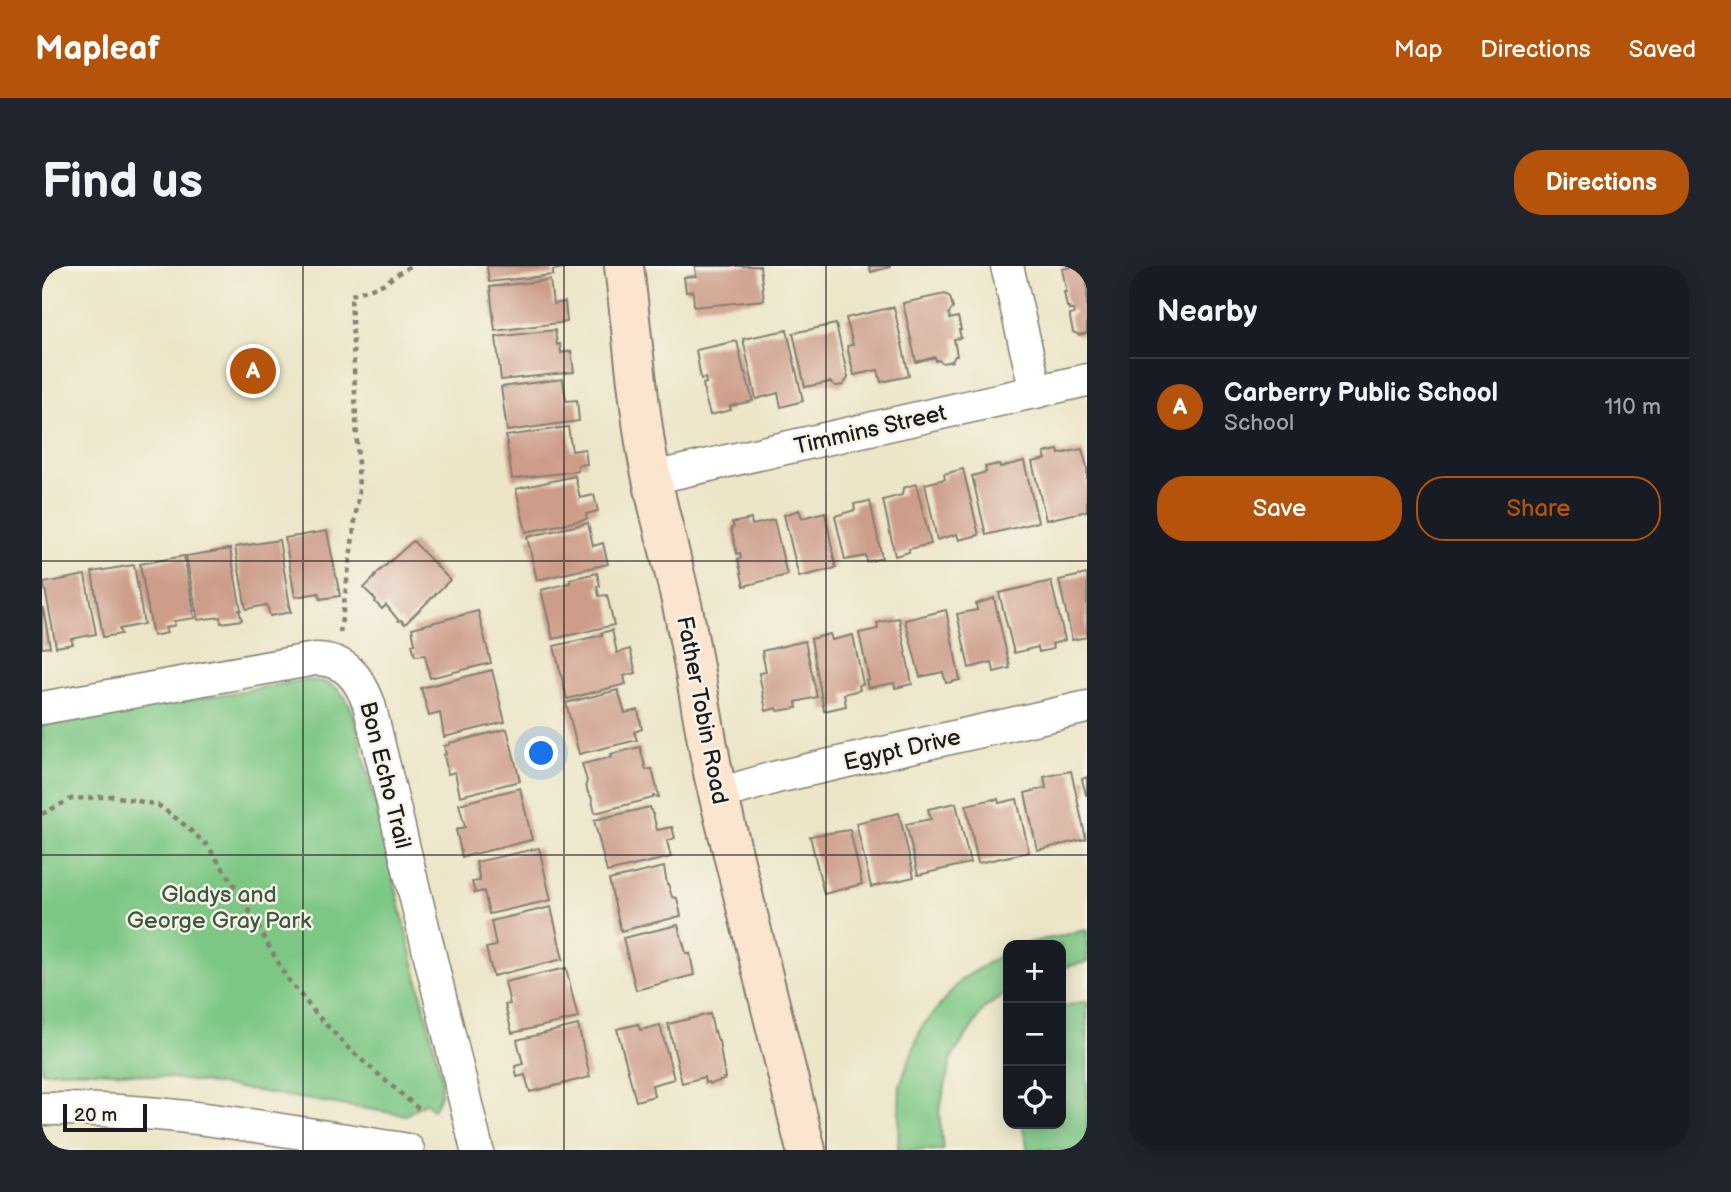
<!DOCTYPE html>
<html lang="en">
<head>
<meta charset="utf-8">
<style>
  :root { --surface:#171b24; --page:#20242c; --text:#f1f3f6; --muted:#9ea1a6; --line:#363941; --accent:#b45309 }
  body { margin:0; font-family:"Balsamiq Sans",sans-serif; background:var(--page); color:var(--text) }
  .controls { position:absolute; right:21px; bottom:21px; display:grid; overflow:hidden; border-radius:14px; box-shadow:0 4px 18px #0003 }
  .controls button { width:63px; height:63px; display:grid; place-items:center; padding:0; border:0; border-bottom:2px solid var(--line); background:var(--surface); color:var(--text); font:35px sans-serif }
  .scale { position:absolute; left:21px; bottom:18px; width:84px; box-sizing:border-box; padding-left:7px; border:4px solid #1c1c1c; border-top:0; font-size:19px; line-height:24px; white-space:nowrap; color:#1c1c1c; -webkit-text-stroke:5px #f7f3e8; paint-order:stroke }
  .you { position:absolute; left:500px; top:488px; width:24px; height:24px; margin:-18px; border:5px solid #fff; border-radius:50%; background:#1a73e8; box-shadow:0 0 0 10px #1a73e833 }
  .badge { display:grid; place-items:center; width:46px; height:46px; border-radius:50%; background:var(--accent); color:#fff; font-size:23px; font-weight:700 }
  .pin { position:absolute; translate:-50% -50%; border:4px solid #fff; box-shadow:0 2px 7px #0006 }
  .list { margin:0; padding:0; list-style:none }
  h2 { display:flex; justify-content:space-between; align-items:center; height:91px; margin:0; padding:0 28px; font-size:30px }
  h2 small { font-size:23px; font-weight:400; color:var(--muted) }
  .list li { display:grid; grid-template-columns:46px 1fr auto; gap:21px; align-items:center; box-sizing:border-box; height:98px; padding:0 28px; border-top:2px solid var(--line) }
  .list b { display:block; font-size:26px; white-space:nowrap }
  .list p { margin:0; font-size:23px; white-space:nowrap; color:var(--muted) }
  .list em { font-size:23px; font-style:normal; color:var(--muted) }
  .actions { display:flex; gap:14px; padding:21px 28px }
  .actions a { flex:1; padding:16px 0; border:2px solid var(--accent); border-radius:28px; text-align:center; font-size:24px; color:var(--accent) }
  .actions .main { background:var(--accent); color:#fff }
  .icon { flex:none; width:38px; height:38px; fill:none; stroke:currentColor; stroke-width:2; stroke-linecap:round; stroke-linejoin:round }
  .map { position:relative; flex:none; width:1045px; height:884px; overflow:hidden; border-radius:28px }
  header { display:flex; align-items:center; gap:42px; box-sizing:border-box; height:98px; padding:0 35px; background:var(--accent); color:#fff }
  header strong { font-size:33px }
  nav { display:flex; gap:38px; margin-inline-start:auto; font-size:24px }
  .intro { display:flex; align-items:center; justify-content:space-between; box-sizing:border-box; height:168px; padding:0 42px }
  h1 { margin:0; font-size:49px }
  .button { padding:18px 32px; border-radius:28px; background:var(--accent); color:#fff; font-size:24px; font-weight:700 }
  main { display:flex; gap:42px; padding:0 42px }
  aside { flex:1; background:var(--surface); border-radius:28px; box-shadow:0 4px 18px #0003 }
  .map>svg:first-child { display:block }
</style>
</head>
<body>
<header>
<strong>Mapleaf</strong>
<nav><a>Map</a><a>Directions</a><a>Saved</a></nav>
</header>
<div class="intro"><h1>Find us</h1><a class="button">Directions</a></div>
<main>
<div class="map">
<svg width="1045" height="884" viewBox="0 0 1045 884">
  <rect width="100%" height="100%" fill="#f7f3e8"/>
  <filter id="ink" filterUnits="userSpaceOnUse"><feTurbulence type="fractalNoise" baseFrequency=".0143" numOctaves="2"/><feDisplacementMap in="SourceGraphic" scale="14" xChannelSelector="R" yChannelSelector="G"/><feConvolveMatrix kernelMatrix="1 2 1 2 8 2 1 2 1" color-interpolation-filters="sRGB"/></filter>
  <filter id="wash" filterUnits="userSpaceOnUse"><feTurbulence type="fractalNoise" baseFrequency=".00686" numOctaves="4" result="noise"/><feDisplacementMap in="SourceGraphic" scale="28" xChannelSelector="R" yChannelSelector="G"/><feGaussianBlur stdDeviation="1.57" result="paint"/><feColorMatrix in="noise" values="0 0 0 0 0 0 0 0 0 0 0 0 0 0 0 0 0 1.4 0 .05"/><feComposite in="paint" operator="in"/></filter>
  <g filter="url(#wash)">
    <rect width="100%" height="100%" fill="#ece5c7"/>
    <g fill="#7dc784" stroke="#4c7250" stroke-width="2">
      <path d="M 263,414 C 290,414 300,422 311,446 L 399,809 C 401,823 398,832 391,844 L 384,836 L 364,849 C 312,841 261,833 209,824 C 140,813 70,801 0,806 L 0,460 Z"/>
      <path d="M 1045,664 L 1045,696 L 1019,702 L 1019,679 L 978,679 Z"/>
      <path d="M 966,684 L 966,725 L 942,743 L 910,791 L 897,846 L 901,884 L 856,884 L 858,819 L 879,762 L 919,714 Z"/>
      <path d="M 1045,735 L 1045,884 L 986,884 L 980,858 L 1019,858 L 1019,741 Z"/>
    </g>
    <g id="blocks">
      <g fill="#ce9d8a">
        <path d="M 445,0 L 521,0 L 522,2 L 511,4 L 511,9 L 447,16 Z"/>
        <path d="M 653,0 L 718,0 L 722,34 L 652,41 L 651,25 L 644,26 L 642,11 L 654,10 Z"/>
        <path d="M 827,0 L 848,0 L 848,1 L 829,6 Z"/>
        <path d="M 1033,0 L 1045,0 L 1045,67 L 1037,69 L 1031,66 L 1028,52 L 1028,49 L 1032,48 L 1031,44 L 1027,44 L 1027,41 L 1025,41 L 1022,26 L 1024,26 L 1024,22 L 1020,3 Z"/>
        <path d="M 508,14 L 511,38 L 523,36 L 525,56 L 453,65 L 448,21 Z"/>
        <path d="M 903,28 L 908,31 L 911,42 L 907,47 L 908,53 L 916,51 L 919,64 L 917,64 L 919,72 L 912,73 L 915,90 L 913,90 L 910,95 L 901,97 L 896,94 L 894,95 L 893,91 L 874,96 L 861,37 Z"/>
        <path d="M 852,41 L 867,110 L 839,116 L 836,104 L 812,109 L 805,80 L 811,79 L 804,52 Z"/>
        <path d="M 794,58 L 806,112 L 801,119 L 794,120 L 788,116 L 763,121 L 751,67 Z"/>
        <path d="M 513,64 L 515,79 L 518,78 L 519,87 L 529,85 L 532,106 L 459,114 L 454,71 Z"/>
        <path d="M 745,64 L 761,135 L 739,141 L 736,127 L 714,133 L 701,73 Z"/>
        <path d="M 695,75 L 702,106 L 703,106 L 711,135 L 688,140 L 689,144 L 668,149 L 663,131 L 661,118 L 664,117 L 663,112 L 659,113 L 654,84 Z"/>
        <path d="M 521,113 L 524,135 L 535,134 L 537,155 L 465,165 L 459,121 Z"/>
        <path d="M 526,161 L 530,185 L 543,183 L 545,198 L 536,199 L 536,205 L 470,213 L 464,170 Z"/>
        <path d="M 1040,183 L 1045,201 L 1045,245 L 1004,254 L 990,196 L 1004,193 L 1002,187 L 1016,184 L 1017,188 Z"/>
        <path d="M 982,195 L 996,256 L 944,269 L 930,210 L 944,206 L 943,201 L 957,198 L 958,201 Z"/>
        <path d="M 921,203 L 937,269 L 917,274 L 915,268 L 895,274 L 883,218 L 903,213 L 902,208 Z"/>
        <path d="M 533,210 L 538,232 L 552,229 L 556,245 L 544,248 L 545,253 L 484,266 L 474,223 Z"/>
        <path d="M 874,218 L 889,278 L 867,283 L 867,286 L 853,290 L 841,234 L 860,229 L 861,222 Z"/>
        <path d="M 828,235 L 840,292 L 825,296 L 824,290 L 803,294 L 793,250 L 813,244 L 812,238 Z"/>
        <path d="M 757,244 L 760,252 L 783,246 L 794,302 L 757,311 L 742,249 Z"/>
        <path d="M 709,253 L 710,259 L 732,254 L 745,309 L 702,320 L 696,293 L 699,292 L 698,287 L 695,288 L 689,262 L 692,261 L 690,257 Z"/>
        <path d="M 546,257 L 551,280 L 561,277 L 566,298 L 495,314 L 485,271 Z"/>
        <path d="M 285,265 L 298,330 L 278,333 L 277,327 L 253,331 L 243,272 Z"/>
        <path d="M 237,274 L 248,340 L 246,339 L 249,346 L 228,350 L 225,339 L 204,343 L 193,281 Z"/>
        <path d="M 371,275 L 408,314 L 363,358 L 359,354 L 357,355 L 344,339 L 340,343 L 333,336 L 334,334 L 322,322 L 334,310 L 333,309 Z"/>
        <path d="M 188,283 L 199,344 L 197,344 L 200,354 L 179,357 L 178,351 L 156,354 L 144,290 Z"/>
        <path d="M 142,290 L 152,345 L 150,345 L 153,352 L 132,355 L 133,359 L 123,362 L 125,367 L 111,370 L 98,298 Z"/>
        <path d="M 92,299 L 102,358 L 77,363 L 79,368 L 61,371 L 50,306 Z"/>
        <path d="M 555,307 L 558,320 L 555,320 L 557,330 L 565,329 L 572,359 L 511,373 L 499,324 L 528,317 L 528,313 Z"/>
        <path d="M 1045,308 L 1045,371 L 1030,374 L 1017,314 Z"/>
        <path d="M 43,309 L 54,368 L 29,373 L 31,378 L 14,381 L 2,317 Z"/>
        <path d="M 1009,315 L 1023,374 L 1010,378 L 1011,383 L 997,386 L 996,381 L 972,387 L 957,327 Z"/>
        <path d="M 952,332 L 968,402 L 952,406 L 950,396 L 927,402 L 915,348 L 935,344 L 934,338 Z"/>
        <path d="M 0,342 L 1,342 L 8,381 L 0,382 Z"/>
        <path d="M 904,344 L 918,414 L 904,417 L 901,406 L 878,411 L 863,354 Z"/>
        <path d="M 436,345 L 449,397 L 388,412 L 383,389 L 373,390 L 370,378 L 373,378 L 370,362 Z"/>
        <path d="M 857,352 L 870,418 L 853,422 L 852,417 L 826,422 L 824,414 L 827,414 L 817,367 L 836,363 L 835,357 Z"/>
        <path d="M 570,364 L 575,387 L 588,383 L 594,407 L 582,410 L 584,418 L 525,433 L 512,380 L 560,369 L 559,367 Z"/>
        <path d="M 788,368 L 790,374 L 811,369 L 821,418 L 817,419 L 818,424 L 802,428 L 804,440 L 782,445 L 769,373 Z"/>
        <path d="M 763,375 L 775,431 L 754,436 L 755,442 L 736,445 L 735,442 L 724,445 L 717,407 L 724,406 L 720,385 Z"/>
        <path d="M 450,404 L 463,456 L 402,471 L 398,447 L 387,450 L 379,422 Z"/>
        <path d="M 576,424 L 583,447 L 596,444 L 600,463 L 592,466 L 595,474 L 537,488 L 524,437 Z"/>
        <path d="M 465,463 L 478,515 L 418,530 L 413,506 L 406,508 L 402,489 L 404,488 L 402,480 L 407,479 L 407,477 Z"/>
        <path d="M 598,481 L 604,504 L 610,503 L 617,531 L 611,530 L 611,532 L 553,547 L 549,530 L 546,527 L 544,518 L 545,515 L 540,498 L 570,491 L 569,488 Z"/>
        <path d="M 1029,505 L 1044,573 L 995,584 L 983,527 L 1004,522 L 1002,511 Z"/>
        <path d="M 1045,511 L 1045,529 L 1044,529 L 1040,513 Z"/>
        <path d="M 478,522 L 490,574 L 420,591 L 414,564 L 423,561 L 417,538 Z"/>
        <path d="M 952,533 L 952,534 L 956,533 L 957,537 L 975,533 L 987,586 L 936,597 L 924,539 Z"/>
        <path d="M 914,537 L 928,597 L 876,609 L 864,558 L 889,553 L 886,543 Z"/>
        <path d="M 608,541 L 610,548 L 611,548 L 615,564 L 630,561 L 633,572 L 625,575 L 629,591 L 565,606 L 552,554 Z"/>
        <path d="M 857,547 L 872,611 L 829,621 L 814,557 Z"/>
        <path d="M 808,564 L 820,618 L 782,628 L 768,570 Z"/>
        <path d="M 497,582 L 509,634 L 447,648 L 442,625 L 433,627 L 430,616 L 438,615 L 434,596 Z"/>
        <path d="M 622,601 L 625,618 L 626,618 L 630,631 L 635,632 L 639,650 L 579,665 L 567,614 Z"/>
        <path d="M 509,641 L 521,693 L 451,710 L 444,682 L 454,680 L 449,655 Z"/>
        <path d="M 636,659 L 644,687 L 648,687 L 652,709 L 594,724 L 581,672 Z"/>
        <path d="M 524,702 L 536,752 L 470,767 L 463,739 L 468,738 L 463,716 Z"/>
        <path d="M 668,748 L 672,766 L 673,765 L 676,775 L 677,775 L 683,812 L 681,812 L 682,814 L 667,818 L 666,816 L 663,817 L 662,811 L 640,817 L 626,758 Z"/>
        <path d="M 596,758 L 598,764 L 618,759 L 632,813 L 610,819 L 612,830 L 594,835 L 575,763 Z"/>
        <path d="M 536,759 L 548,811 L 488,826 L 483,809 L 475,811 L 473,800 L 481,798 L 475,774 Z"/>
      </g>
    </g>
  </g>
  <g filter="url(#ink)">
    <use href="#blocks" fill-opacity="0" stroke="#848072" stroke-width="2"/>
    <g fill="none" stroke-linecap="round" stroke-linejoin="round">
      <g stroke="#848072" stroke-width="35">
        <g id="street">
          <path d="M 965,0 L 994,126"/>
          <path d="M 610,212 L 1045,114"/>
          <path d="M 0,442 L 273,393 C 303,393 317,411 327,438 L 435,884"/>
          <path d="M 677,528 L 735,511 L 1045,441"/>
          <path d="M 0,843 C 123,841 244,865 366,884"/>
        </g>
      </g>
      <g stroke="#848072" stroke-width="42">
        <path id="secondary" d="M 582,0 C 589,58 594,117 603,176 C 612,234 630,290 642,348 C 653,402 661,457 672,511 L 764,884"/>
      </g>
      <g stroke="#848072" stroke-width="4.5" stroke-dasharray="5 5" stroke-linecap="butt">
        <path d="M 298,367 L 317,225 L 309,29 L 341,18 L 368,0"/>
        <path d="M 0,548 L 29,533 L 71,530 L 116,539 L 139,556 L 165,579 L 195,623 L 244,711 L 274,748 L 307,783 L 378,844"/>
      </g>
      <use href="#street" stroke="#fff" stroke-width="32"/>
      <use href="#secondary" stroke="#fce5cf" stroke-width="38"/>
    </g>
  </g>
  <path fill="none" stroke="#1c1c1c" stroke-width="2" stroke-opacity="0.55" d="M 261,0 L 261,884M 522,0 L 522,884M 784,0 L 784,884M 0,295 L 1045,295M 0,589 L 1045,589"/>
  <g text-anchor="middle" stroke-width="5" stroke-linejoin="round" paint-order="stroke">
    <g font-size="23" fill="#1c1c1c" stroke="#f7f3e8">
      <text transform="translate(828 163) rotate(-13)" y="8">Timmins Street</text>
      <text transform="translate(661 444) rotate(79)" y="8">Father Tobin Road</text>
      <text transform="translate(860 483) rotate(-13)" y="8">Egypt Drive</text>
      <text transform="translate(344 509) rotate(76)" y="8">Bon Echo Trail</text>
    </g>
    <g font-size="23" fill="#3e5840" stroke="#f7f3e8">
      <text x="177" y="636">Gladys and<tspan x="177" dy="26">George Gray Park</tspan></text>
    </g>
  </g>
</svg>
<div class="controls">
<button>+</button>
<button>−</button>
<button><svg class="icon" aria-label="locate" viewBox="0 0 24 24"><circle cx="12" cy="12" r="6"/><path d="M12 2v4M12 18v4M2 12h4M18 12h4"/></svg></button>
</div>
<div class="scale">20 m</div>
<div class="you"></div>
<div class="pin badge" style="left:211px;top:105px">A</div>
</div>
<aside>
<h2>Nearby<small></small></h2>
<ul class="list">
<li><span class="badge">A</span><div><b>Carberry Public School</b><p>School</p></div><em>110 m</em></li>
</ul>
<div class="actions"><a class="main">Save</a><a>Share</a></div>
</aside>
</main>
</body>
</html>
